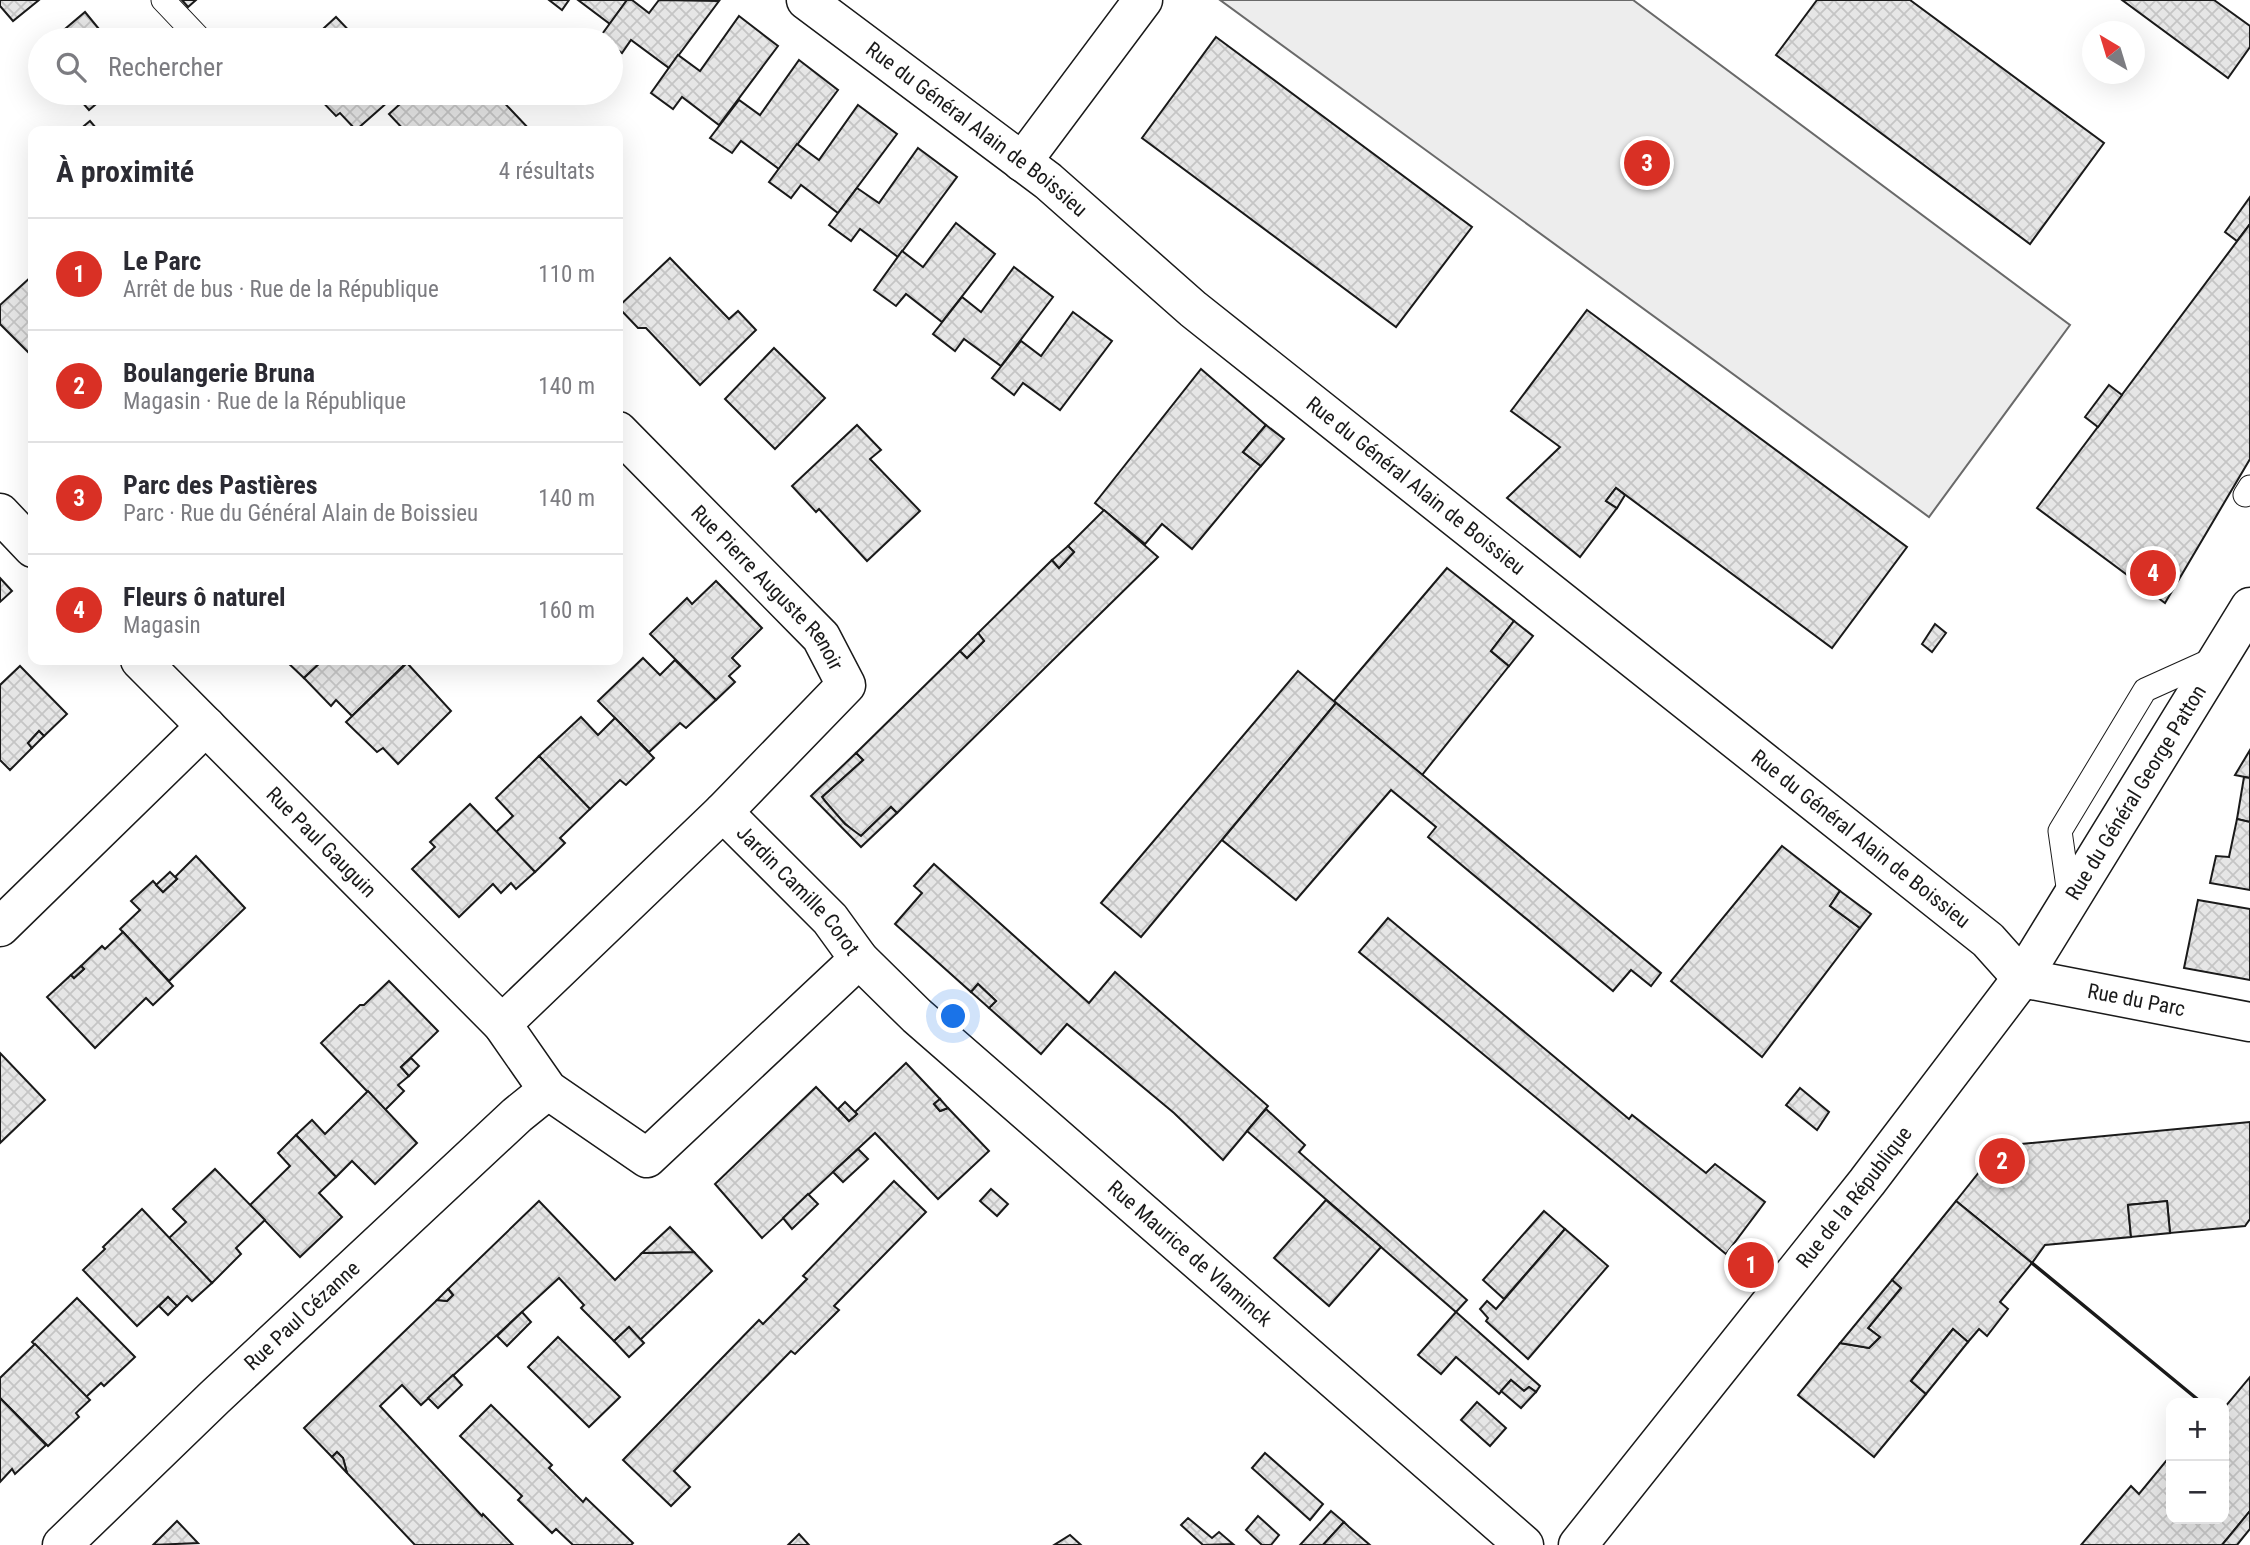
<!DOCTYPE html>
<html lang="fr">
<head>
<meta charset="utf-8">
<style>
  :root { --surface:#fff; --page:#f2f2f3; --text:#2b2b33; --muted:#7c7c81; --line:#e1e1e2; --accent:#d93025 }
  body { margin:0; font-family:"Roboto Condensed",sans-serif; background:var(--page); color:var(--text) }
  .controls { position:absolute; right:21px; bottom:21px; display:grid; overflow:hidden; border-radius:14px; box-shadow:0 7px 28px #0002 }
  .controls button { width:63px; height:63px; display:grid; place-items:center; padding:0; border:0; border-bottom:2px solid var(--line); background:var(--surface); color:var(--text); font:35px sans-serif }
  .compass { position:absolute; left:2082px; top:21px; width:63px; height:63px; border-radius:50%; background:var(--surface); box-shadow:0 7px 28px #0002; rotate:322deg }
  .you { position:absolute; left:954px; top:1017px; width:24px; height:24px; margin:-18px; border:5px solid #fff; border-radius:50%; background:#1a73e8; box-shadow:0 0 0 10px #1a73e833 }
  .badge { display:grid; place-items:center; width:46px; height:46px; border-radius:50%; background:var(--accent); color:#fff; font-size:23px; font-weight:700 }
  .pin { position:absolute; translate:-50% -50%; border:4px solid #fff; box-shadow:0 2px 7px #0006 }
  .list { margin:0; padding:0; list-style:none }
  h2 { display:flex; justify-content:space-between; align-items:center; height:91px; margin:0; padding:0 28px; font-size:30px }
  h2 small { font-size:23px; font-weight:400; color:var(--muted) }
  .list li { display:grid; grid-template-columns:46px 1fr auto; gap:21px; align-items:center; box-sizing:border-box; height:112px; padding:0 28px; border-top:2px solid var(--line) }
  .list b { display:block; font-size:26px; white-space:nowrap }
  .list p { margin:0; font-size:23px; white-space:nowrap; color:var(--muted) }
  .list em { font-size:23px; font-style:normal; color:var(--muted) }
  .icon { flex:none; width:38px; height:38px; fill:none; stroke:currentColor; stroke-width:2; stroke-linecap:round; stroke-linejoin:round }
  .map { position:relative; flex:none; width:2250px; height:1545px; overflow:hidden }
  .search { position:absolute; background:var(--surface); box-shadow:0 7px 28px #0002; left:28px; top:28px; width:595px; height:77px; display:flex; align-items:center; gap:18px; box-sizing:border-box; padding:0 24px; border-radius:38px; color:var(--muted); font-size:26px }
  .panel { position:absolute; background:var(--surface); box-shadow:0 7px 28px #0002; left:28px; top:126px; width:595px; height:539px; border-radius:14px }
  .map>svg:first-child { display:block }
</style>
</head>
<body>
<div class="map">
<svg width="2250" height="1545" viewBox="0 0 2250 1545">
  <defs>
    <pattern id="building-cross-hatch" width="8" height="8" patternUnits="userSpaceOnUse" patternTransform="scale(1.75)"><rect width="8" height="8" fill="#e6e6e6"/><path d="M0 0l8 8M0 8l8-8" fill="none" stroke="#c5c5c5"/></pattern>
  </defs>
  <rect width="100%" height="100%" fill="#fff"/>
  <path fill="#ededed" stroke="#6a6a6a" stroke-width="2" d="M 1220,0 L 1633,0 L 2070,325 L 1929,517 Z"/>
  <g fill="url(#building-cross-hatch)" stroke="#1a1a1a" stroke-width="2">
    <path d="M 0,0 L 39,0 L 13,21 L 0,6 Z"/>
    <path d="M 182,0 L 196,0 L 188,7 Z"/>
    <path d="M 549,0 L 569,0 L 562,10 Z"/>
    <path d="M 578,0 L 627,0 L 610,24 Z"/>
    <path d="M 627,0 L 632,0 L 649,13 L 659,0 L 719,1 L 669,68 L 631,40 L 622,53 L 611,45 L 611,40 L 605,40 L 600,37 Z"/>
    <path d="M 1817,0 L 1910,0 L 2104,143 L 2030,244 L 1776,55 Z"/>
    <path d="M 2122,0 L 2214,0 L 2250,26 L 2250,47 L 2228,78 Z"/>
    <path d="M 85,12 L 108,40 L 52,40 Z"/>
    <path d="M 739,16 L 778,46 L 719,125 L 682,97 L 673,109 L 651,93 L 678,55 L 700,71 Z"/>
    <path d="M 336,17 L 358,40 L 311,40 Z"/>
    <path d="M 1216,37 L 1472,227 L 1396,327 L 1142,138 Z"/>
    <path d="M 799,60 L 838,90 L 779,169 L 741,141 L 732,153 L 710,138 L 739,100 L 760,115 Z"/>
    <path d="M 74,93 L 109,93 L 89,110 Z"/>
    <path d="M 314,93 L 398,93 L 356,130 L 340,113 L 336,116 Z"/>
    <path d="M 412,93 L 495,93 L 531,131 L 405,131 L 389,114 Z"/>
    <path d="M 858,105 L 897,134 L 838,213 L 801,185 L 791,198 L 769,182 L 797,144 L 819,160 Z"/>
    <path d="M 90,121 L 96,128 L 93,131 L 78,131 Z"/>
    <path d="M 918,148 L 957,177 L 898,257 L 860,229 L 851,241 L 829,225 L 857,188 L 879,203 Z"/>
    <path d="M 2250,197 L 2250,224 L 2237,241 L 2225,232 Z"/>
    <path d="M 956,223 L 995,254 L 942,322 L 906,294 L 896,306 L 874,290 L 902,251 L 923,267 Z"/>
    <path d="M 2250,224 L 2250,459 L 2165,603 L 2037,508 Z"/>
    <path d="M 670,258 L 729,319 L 738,311 L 756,330 L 700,385 L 646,328 L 638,328 L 618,307 Z"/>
    <path d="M 1014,267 L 1053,297 L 1001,366 L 964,339 L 955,351 L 933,334 L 962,297 L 981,312 Z"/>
    <path d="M 33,275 L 33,357 L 0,324 L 0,305 Z"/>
    <path d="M 1587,310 L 1907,547 L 1832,648 L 1616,488 L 1606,501 L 1617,508 L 1580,557 L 1507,498 L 1560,447 L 1511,411 Z"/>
    <path d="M 1073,312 L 1112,341 L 1060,410 L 1023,383 L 1014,395 L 992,378 L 1021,341 L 1041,356 Z"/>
    <path d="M 774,348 L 825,398 L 775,449 L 725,399 Z"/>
    <path d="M 1201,369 L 1266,425 L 1243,452 L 1261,466 L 1192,549 L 1162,524 L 1145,544 L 1095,503 Z"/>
    <path d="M 2109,385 L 2122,395 L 2098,427 L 2085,417 Z"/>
    <path d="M 857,425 L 881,450 L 870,459 L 920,511 L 867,561 L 819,509 L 816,512 L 792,486 Z"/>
    <path d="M 1266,425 L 1284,439 L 1261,466 L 1243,452 Z"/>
    <path d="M 1616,488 L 1625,495 L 1617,508 L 1606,501 Z"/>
    <path d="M 1104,510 L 1158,557 L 897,813 L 891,807 L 861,836 L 855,833 L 835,814 L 822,797 L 863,760 L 856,753 L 960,651 L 967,658 L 984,641 L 978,633 L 1052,560 L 1059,568 L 1074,552 L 1068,546 Z"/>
    <path d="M 1068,546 L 1074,552 L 1059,568 L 1052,560 Z"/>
    <path d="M 1447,568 L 1514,621 L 1491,651 L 1509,666 L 1422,775 L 1334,701 Z"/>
    <path d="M 0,578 L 12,591 L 0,602 Z"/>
    <path d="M 716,581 L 762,628 L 732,658 L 740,666 L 729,676 L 735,682 L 716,700 L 650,634 L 687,598 L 692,604 Z"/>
    <path d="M 1514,621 L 1533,636 L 1509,666 L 1491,651 Z"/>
    <path d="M 1935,624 L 1946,633 L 1932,652 L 1922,644 Z"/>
    <path d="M 978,633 L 984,641 L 967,658 L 960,651 Z"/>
    <path d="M 643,658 L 660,675 L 675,660 L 716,700 L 686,728 L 680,723 L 649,752 L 598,701 Z"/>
    <path d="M 285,660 L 323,660 L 304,678 Z"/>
    <path d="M 323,660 L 401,660 L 405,664 L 352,716 L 336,700 L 331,706 L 304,678 Z"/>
    <path d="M 407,663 L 451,711 L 398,764 L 383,748 L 377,752 L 346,722 Z"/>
    <path d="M 20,666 L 67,714 L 44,736 L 39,731 L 28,743 L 32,748 L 10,770 L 0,760 L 0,685 Z"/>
    <path d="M 1298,671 L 1336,703 L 1141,937 L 1101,903 Z"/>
    <path d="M 1336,703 L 1661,973 L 1651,986 L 1631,970 L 1613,991 L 1428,837 L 1436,827 L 1391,790 L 1296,900 L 1222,840 Z"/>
    <path d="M 581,717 L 598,735 L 615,718 L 654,758 L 626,785 L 620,780 L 590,809 L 539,756 Z"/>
    <path d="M 39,731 L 44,736 L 32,748 L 28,743 Z"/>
    <path d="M 2250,750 L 2250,778 L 2235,775 Z"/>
    <path d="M 856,753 L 863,760 L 822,797 L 825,801 L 845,824 L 861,836 L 891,807 L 897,813 L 861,847 L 811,796 Z"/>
    <path d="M 539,756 L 590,809 L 560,838 L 565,843 L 535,872 L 496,832 L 513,816 L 496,798 Z"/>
    <path d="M 2244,777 L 2250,778 L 2250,822 L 2237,819 Z"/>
    <path d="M 470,804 L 535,872 L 516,889 L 511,883 L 501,893 L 493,884 L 459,917 L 412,869 L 435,847 L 430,842 Z"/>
    <path d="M 2237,819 L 2250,822 L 2250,890 L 2210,883 L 2216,856 L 2229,857 Z"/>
    <path d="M 1782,846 L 1840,891 L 1830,906 L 1860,928 L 1762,1057 L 1671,981 Z"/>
    <path d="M 196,856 L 245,908 L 169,981 L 120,929 L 140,910 L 131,901 L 153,881 L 163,892 L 177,879 L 175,877 Z"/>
    <path d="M 934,864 L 1089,1003 L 1115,972 L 1268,1106 L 1223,1160 L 1174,1113 L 1067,1024 L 1041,1054 L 989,1008 L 996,1001 L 978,984 L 971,992 L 895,924 L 922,893 L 914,886 Z"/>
    <path d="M 170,872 L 177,879 L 163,892 L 156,885 Z"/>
    <path d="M 1840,891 L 1871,914 L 1860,928 L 1830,906 Z"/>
    <path d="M 2198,900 L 2250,909 L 2250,980 L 2184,968 Z"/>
    <path d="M 1388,918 L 1629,1119 L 1632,1115 L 1706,1173 L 1715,1164 L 1765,1202 L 1726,1254 L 1359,952 Z"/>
    <path d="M 123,932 L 173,986 L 153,1005 L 146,998 L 95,1048 L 47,997 L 71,975 L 74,978 L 84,969 L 81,966 L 102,946 L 105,949 Z"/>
    <path d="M 81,966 L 84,969 L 74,978 L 71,975 Z"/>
    <path d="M 389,981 L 438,1031 L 401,1067 L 409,1076 L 398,1085 L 404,1091 L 385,1110 L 321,1043 L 360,1005 L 364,1005 Z"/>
    <path d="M 978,984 L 996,1001 L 989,1008 L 971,992 Z"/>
    <path d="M 0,1053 L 45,1100 L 0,1143 Z"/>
    <path d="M 411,1058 L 419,1066 L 409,1076 L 401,1067 Z"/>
    <path d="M 906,1063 L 940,1099 L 934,1104 L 940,1111 L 948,1108 L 989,1151 L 938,1199 L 875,1133 L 762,1238 L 715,1184 L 816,1087 L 849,1121 L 857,1114 L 855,1112 Z"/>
    <path d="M 1800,1088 L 1829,1112 L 1817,1130 L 1786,1105 Z"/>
    <path d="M 368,1091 L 417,1143 L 375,1184 L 352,1161 L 336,1177 L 296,1135 L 312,1120 L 325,1134 Z"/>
    <path d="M 940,1099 L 948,1108 L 940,1111 L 934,1104 Z"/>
    <path d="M 845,1102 L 857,1114 L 849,1121 L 838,1109 Z"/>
    <path d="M 1266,1109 L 1305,1145 L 1299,1152 L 1467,1300 L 1456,1312 L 1247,1131 Z"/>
    <path d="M 2250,1122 L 2250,1219 L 2245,1226 L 2170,1233 L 2167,1201 L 2128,1205 L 2131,1237 L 2045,1245 L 2032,1263 L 1956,1201 L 2000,1146 Z"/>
    <path d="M 296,1135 L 336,1177 L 319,1193 L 342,1217 L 300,1257 L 250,1205 L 290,1166 L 278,1153 Z"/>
    <path d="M 858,1149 L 868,1159 L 843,1182 L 833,1172 Z"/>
    <path d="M 215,1169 L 265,1220 L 236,1248 L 241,1254 L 212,1283 L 169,1238 L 186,1222 L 173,1209 Z"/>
    <path d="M 894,1181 L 926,1212 L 834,1306 L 839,1310 L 795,1354 L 791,1351 L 674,1471 L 690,1487 L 671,1506 L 623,1460 L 759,1320 L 763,1324 L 807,1279 L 803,1276 Z"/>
    <path d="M 991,1189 L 1008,1204 L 997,1216 L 980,1201 Z"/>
    <path d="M 808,1194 L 818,1204 L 792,1229 L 783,1218 Z"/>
    <path d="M 1326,1200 L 1381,1247 L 1329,1306 L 1274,1258 Z"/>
    <path d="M 539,1201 L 615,1280 L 642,1253 L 694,1252 L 712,1271 L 640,1340 L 629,1327 L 614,1341 L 581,1308 L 584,1305 L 559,1278 L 421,1405 L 402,1385 L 380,1406 L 482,1516 L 483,1514 L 513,1545 L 415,1545 L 347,1473 L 343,1458 L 337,1452 L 332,1457 L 304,1428 L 437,1300 L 447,1301 L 453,1295 L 448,1289 Z"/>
    <path d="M 1956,1201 L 2032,1263 L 2000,1302 L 2008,1309 L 1987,1336 L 1979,1329 L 1968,1342 L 1953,1329 L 1911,1381 L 1926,1394 L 1874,1457 L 1798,1395 L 1840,1343 L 1869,1348 L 1880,1337 L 1868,1328 L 1901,1288 L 1892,1280 Z"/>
    <path d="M 2167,1201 L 2170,1233 L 2131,1237 L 2128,1205 Z"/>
    <path d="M 142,1209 L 212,1283 L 192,1301 L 187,1296 L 177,1306 L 168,1297 L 137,1326 L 83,1270 L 105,1249 L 103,1247 Z"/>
    <path d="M 1544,1211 L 1565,1229 L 1504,1299 L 1483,1280 Z"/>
    <path d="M 670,1227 L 694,1252 L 642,1253 Z"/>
    <path d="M 1565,1229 L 1608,1266 L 1528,1359 L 1486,1321 L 1488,1318 L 1480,1309 L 1487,1301 L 1496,1309 Z"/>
    <path d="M 1892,1280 L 1901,1288 L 1868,1328 L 1880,1337 L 1869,1348 L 1840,1343 Z"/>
    <path d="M 448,1289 L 453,1295 L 447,1301 L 437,1300 Z"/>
    <path d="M 168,1297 L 177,1306 L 168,1315 L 159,1306 Z"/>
    <path d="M 77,1298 L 135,1357 L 104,1386 L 101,1383 L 86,1397 L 32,1342 Z"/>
    <path d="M 522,1312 L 531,1322 L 507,1346 L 497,1336 Z"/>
    <path d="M 1456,1312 L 1540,1386 L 1536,1392 L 1529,1387 L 1524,1391 L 1511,1380 L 1499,1394 L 1456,1357 L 1441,1374 L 1418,1355 Z"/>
    <path d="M 629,1327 L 644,1343 L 629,1357 L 614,1341 Z"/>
    <path d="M 1953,1329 L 1968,1342 L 1926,1394 L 1911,1381 Z"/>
    <path d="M 558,1337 L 620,1397 L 589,1427 L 528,1367 Z"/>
    <path d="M 35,1344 L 90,1400 L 76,1413 L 79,1417 L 48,1446 L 0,1398 L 0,1378 Z"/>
    <path d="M 453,1375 L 462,1385 L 438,1408 L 428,1398 Z"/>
    <path d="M 2250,1377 L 2250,1511 L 2222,1545 L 2081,1545 L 2131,1486 L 2139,1494 L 2171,1455 L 2171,1519 L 2224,1519 L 2224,1408 Z"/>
    <path d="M 1511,1380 L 1524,1391 L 1529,1387 L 1536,1392 L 1521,1408 L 1501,1391 Z"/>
    <path d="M 0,1398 L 46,1445 L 15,1474 L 12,1469 L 0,1482 Z"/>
    <path d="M 1477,1402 L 1506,1428 L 1490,1446 L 1461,1420 Z"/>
    <path d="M 491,1405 L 552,1465 L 549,1468 L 583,1502 L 586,1498 L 633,1543 L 631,1545 L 573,1545 L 556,1529 L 552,1533 L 518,1500 L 522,1496 L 460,1436 Z"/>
    <path d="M 337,1452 L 343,1458 L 347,1473 L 332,1457 Z"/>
    <path d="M 1265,1453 L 1323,1504 L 1310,1520 L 1252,1468 Z"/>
    <path d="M 1331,1511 L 1344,1522 L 1323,1545 L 1300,1545 Z"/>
    <path d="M 2250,1511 L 2250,1529 L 2237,1545 L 2222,1545 Z"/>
    <path d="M 1258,1516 L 1279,1535 L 1271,1545 L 1262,1545 L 1246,1530 Z"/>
    <path d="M 1188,1518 L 1212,1538 L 1219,1532 L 1233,1544 L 1203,1545 L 1181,1525 Z"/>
    <path d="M 177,1521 L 198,1543 L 153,1545 Z"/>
    <path d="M 1344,1522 L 1349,1527 L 1370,1545 L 1323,1545 Z"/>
    <path d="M 799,1534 L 809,1545 L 788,1545 Z"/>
    <path d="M 1070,1535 L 1081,1545 L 1054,1545 Z"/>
  </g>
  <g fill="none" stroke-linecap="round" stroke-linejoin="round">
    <g stroke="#1a1a1a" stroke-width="25">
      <g id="service">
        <path d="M 163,0 L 201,40"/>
        <path d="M 2245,495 L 2250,487"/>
        <path d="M 2070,901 L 2060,831 L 2145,690 L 2216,658"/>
      </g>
    </g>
    <g stroke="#1a1a1a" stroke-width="41">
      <g id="minor">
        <path id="s1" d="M 806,0 L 1048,181 L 1193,309 L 1988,940 L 2022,978 L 2250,1022"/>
        <path d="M 1022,162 L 1143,0"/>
        <path id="s2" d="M 618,431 L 821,637 L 846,685 L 723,812"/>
        <path d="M 0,513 L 33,548"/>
        <path id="s3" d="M 140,660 L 502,1024 L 548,1090 L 647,1158 L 859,959"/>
        <path d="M 0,927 L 206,726"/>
        <path id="s4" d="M 502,1024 L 723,812 L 830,919 L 859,959 L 917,1016 L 1524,1545"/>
        <path id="s5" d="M 62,1545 L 215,1397 L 517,1115 L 548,1090"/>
      </g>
    </g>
    <g stroke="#1a1a1a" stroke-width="41">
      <g id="secondary">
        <path id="s6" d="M 1578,1545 L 1867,1182 L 2022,978 L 2250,607"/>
      </g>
    </g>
    <use href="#service" stroke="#fff" stroke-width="23"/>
    <use href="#minor" stroke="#fff" stroke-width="38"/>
    <use href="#secondary" stroke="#fff" stroke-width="38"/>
    <path stroke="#1a1a1a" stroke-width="3.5" d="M 2032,1263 L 2202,1403"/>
  </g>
  <g text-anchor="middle" stroke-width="5" stroke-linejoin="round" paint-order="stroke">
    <g font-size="21" fill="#1a1a1a" stroke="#fff">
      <text dy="7" stroke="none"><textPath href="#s1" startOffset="214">Rue du Général Alain de Boissieu</textPath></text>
      <text dy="7" stroke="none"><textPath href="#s1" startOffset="780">Rue du Général Alain de Boissieu</textPath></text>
      <text dy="7" stroke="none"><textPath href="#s2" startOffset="217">Rue Pierre Auguste Renoir</textPath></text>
      <text dy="7" stroke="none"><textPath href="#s6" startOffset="938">Rue du Général George Patton</textPath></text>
      <text dy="7" stroke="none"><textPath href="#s1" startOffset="1348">Rue du Général Alain de Boissieu</textPath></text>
      <text dy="7" stroke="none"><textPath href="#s3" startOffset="257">Rue Paul Gauguin</textPath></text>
      <text dy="7" stroke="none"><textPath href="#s4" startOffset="415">Jardin Camille Corot</textPath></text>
      <text dy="7" stroke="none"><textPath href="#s1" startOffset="1678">Rue du Parc</textPath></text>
      <text dy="7" stroke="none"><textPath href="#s6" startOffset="444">Rue de la République</textPath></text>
      <text dy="7" stroke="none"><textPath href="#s4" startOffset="950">Rue Maurice de Vlaminck</textPath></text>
      <text dy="7" stroke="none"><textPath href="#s5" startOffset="332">Rue Paul Cézanne</textPath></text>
    </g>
  </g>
</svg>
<div class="controls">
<button>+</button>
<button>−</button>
</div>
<svg class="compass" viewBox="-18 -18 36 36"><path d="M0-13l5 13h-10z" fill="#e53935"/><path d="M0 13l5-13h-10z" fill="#7c7c81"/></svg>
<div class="you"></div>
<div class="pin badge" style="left:1751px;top:1265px">1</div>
<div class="pin badge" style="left:2002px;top:1161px">2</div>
<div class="pin badge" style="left:1647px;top:163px">3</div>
<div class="pin badge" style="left:2153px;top:573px">4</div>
<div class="search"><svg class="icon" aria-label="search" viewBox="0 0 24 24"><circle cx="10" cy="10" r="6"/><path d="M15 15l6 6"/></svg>Rechercher</div>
<section class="panel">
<h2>À proximité<small>4 résultats</small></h2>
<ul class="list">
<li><span class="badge">1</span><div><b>Le Parc</b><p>Arrêt de bus · Rue de la République</p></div><em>110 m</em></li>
<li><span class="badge">2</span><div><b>Boulangerie Bruna</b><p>Magasin · Rue de la République</p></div><em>140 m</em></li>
<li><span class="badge">3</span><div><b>Parc des Pastières</b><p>Parc · Rue du Général Alain de Boissieu</p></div><em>140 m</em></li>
<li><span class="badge">4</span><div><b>Fleurs ô naturel</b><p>Magasin</p></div><em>160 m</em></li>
</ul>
</section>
</div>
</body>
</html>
